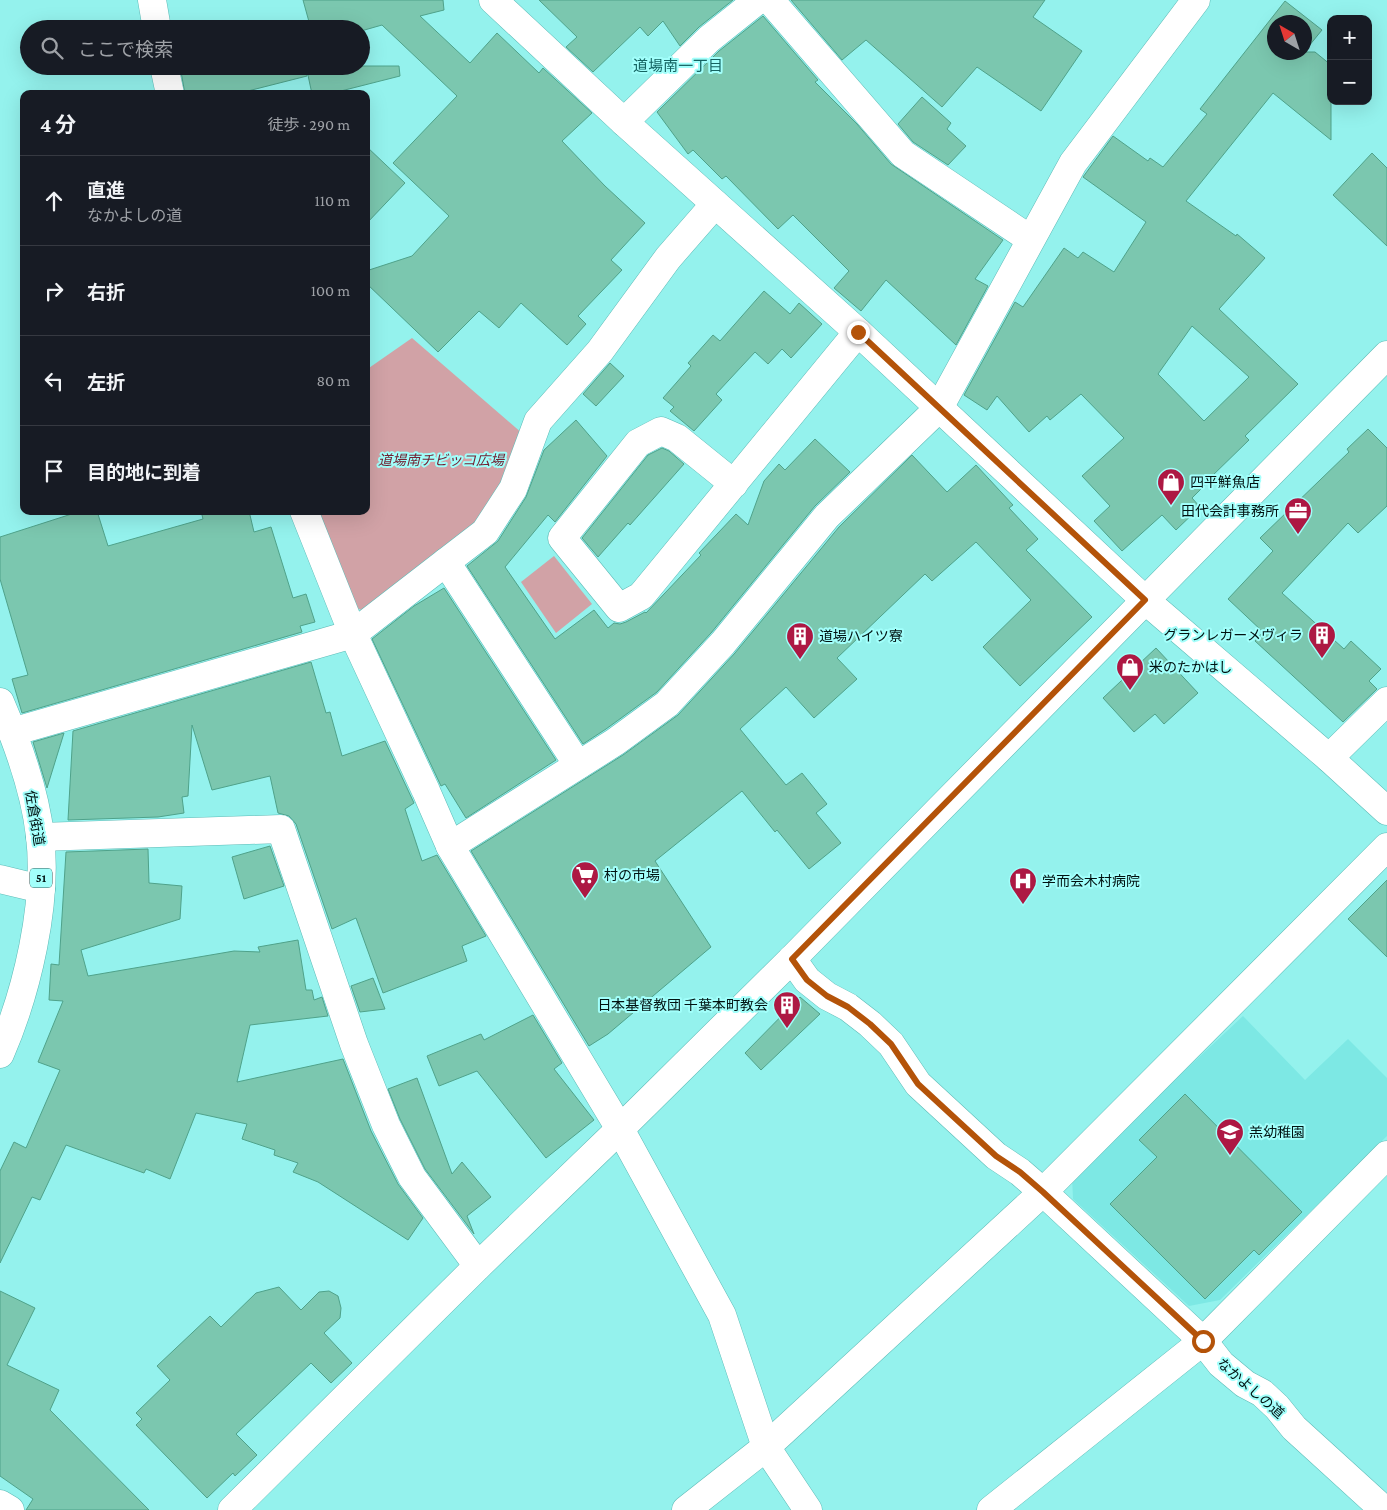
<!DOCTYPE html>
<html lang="ja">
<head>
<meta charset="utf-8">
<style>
  :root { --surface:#171b24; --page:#242831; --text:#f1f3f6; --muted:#9ea1a6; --line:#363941 }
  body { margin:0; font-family:"Crimson Pro","Noto Sans JP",serif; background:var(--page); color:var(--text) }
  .controls { position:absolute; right:15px; top:15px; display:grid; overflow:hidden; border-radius:10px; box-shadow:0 5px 20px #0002 }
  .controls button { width:45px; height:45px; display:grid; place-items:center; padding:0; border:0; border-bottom:1px solid var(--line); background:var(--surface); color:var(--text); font:25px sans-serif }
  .compass { position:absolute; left:1267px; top:15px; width:45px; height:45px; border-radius:50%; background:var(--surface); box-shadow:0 5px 20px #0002; rotate:321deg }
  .stop { position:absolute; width:15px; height:15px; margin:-11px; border:4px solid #b45309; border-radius:50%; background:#fff }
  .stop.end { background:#b45309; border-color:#fff; box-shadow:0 1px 5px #0008 }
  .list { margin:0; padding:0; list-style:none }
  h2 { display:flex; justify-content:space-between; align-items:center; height:65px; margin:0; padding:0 20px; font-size:21px }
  h2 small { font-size:16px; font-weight:400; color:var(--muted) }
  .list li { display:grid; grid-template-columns:32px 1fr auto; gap:15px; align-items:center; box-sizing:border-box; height:90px; padding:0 20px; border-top:1px solid var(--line) }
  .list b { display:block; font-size:19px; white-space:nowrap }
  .list p { margin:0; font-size:16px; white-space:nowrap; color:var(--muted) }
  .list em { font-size:16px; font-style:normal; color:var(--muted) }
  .icon { flex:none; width:28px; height:28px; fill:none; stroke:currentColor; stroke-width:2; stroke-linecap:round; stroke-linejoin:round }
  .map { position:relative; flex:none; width:1387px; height:1510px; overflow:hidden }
  .search { position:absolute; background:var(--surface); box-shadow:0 5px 20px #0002; left:20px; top:20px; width:350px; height:55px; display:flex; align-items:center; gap:12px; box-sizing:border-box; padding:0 18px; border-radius:28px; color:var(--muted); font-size:19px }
  .panel { position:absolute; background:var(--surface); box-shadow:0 5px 20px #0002; left:20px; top:90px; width:350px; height:425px; border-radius:10px }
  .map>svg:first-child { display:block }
</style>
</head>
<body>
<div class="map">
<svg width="1387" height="1510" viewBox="0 0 1387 1510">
  <rect width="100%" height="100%" fill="#94f2ed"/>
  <path fill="#7de8e4" d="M 1243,1016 L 1305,1080 L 1348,1039 L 1387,1078 L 1387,1136 L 1220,1300 L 1189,1306 L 1073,1199 L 1072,1176 Z"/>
  <g fill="#d1a2a6">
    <path d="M 412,338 L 530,440 L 485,529 L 366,612 L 352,606 L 313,511 L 366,511 L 366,370 Z"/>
    <path d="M 554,556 L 592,604 L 556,633 L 521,582 Z"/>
  </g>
  <g fill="#7bc7af" stroke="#4fa28a" fill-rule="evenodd">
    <path d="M 303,0 L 443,0 L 444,10 L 420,16 L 470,63 L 497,33 L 539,73 L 543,68 L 592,113 L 562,141 L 605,186 L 645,223 L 611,260 L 622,270 L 578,316 L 586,324 L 567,345 L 521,303 L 499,328 L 479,311 L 438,352 L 366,283 L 366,271 L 412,256 L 449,216 L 393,163 L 457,96 L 382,25 L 361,31 L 361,29 L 311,29 Z"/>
    <path d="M 539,0 L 733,0 L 699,27 L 680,46 L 663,21 L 648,36 L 640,27 L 593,72 L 566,47 L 577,37 Z"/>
    <path d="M 791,0 L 1045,0 L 1033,17 L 1082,51 L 1041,111 L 977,67 L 942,107 L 866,40 L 842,60 Z"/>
    <path d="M 1285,1 L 1322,30 L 1304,52 L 1304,22 L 1274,22 L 1274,52 L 1315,52 L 1331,65 L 1331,140 L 1273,93 L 1186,201 L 1236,236 L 1237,234 L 1265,258 L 1219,309 L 1298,384 L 1245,436 L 1249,440 L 1210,478 L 1211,479 L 1192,498 L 1200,507 L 1176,530 L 1162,515 L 1122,551 L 1094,521 L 1110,506 L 1082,476 L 1124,438 L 1081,394 L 1050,420 L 1047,416 L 1029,432 L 997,396 L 987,410 L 964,395 L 1015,302 L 1023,307 L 1064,248 L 1078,258 L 1083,252 L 1114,272 L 1146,222 L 1083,177 L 1113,136 L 1148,161 L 1150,158 L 1163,167 L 1207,114 L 1200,109 ZM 1192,326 L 1249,377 L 1204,421 L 1158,374 Z"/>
    <path d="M 763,16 L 818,80 L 815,82 L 857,124 L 891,164 L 1003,240 L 975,279 L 988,286 L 956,345 L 886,280 L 861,311 L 834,288 L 849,271 L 793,215 L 778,229 L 726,176 L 722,179 L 693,150 L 688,154 L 657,112 L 719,51 Z"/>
    <path d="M 180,66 L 306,66 L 307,76 L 236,94 L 185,94 Z"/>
    <path d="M 306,66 L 399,66 L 400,76 L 329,94 L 312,94 Z"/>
    <path d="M 922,97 L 951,123 L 947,129 L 966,146 L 948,165 L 913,142 L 898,124 Z"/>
    <path d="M 366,146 L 405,183 L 366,224 Z"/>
    <path d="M 1372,153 L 1387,168 L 1387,246 L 1333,195 Z"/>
    <path d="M 764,291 L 790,314 L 799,303 L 822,324 L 791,358 L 782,349 L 768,364 L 755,352 L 716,394 L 722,400 L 694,431 L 670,411 L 674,407 L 663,398 L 691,366 L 688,363 L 713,335 L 720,341 Z"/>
    <path d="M 610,363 L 624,376 L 596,406 L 583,394 Z"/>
    <path d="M 576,420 L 607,456 L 555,522 L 548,515 L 505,567 L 555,639 L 594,610 L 608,628 L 614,623 L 620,624 L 626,622 L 645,612 L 646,613 L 701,555 L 699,553 L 736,514 L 748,525 L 764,481 L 779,464 L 785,470 L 815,439 L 850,472 L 815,506 L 711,633 L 657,692 L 606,729 L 583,744 L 467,566 L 498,541 L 526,497 L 544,450 Z"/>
    <path d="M 1368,429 L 1387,448 L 1387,506 L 1358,533 L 1348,523 L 1282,593 L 1344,649 L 1351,641 L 1381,669 L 1369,681 L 1377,689 L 1343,722 L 1255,641 L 1263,632 L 1228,599 L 1273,551 L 1260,538 L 1349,452 L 1347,449 Z"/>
    <path d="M 662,448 L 669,451 L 684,464 L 630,525 L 628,523 L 598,557 L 582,538 L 648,455 Z"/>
    <path d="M 912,455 L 947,492 L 976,465 L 1013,505 L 1009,508 L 1038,539 L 1026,550 L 1092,617 L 1020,686 L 983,647 L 1031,600 L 976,542 L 932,581 L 925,574 L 837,658 L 857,679 L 814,718 L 786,687 L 740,729 L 786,785 L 802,773 L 827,804 L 816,813 L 841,843 L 809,869 L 777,830 L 775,832 L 742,791 L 655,861 L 711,947 L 608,1034 L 589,1046 L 471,851 L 623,755 L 678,715 L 735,653 L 839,527 Z"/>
    <path d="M 81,511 L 97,511 L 108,546 L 203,519 L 201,511 L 249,511 L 254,532 L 271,527 L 293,598 L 306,594 L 315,622 L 300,626 L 302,632 L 22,713 L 12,679 L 28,675 L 0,579 L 0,537 Z"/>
    <path d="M 444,588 L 556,760 L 466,818 L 445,784 L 441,786 L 372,639 L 414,606 Z"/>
    <path d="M 1156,648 L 1198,693 L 1164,724 L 1155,714 L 1134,732 L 1103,698 Z"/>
    <path d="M 311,662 L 326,713 L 330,712 L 342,756 L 385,741 L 414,803 L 405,809 L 422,861 L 437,855 L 486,936 L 462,946 L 467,961 L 383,993 L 356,918 L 332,929 L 296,824 L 289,816 L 278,813 L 270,776 L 212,790 L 192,725 L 188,796 L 182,797 L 184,813 L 158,817 L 68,820 L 73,731 Z"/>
    <path d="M 64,733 L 47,788 L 33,742 Z"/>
    <path d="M 270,846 L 284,886 L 244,899 L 232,857 Z"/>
    <path d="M 148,849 L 149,883 L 182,886 L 180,919 L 81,950 L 88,976 L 234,951 L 260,952 L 258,947 L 298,940 L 306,990 L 312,990 L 314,1000 L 322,997 L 328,1016 L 250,1025 L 237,1082 L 343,1059 L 371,1131 L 398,1184 L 423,1218 L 408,1240 L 318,1182 L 293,1172 L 298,1163 L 274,1155 L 275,1150 L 242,1139 L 247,1124 L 196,1113 L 170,1179 L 146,1169 L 144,1173 L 66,1145 L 40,1200 L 32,1197 L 0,1263 L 0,1171 L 14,1142 L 26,1148 L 60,1070 L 38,1062 L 63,1001 L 49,1000 L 51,964 L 59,965 L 66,852 Z"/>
    <path d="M 1387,880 L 1387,957 L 1348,919 Z"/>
    <path d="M 373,978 L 385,1009 L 360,1012 L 351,986 Z"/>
    <path d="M 800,997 L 820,1014 L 761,1070 L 745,1053 Z"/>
    <path d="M 533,1015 L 562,1063 L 554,1069 L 594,1120 L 546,1158 L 477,1071 L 439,1086 L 427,1056 L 481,1034 L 484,1040 Z"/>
    <path d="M 417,1078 L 452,1174 L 462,1162 L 491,1197 L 467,1216 L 474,1234 L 425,1169 L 400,1119 L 388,1089 Z"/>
    <path d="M 1185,1094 L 1302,1212 L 1259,1255 L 1254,1250 L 1205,1299 L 1110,1204 L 1157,1157 L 1139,1140 Z"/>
    <path d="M 279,1287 L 301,1310 L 319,1292 L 329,1291 L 338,1296 L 341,1308 L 340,1318 L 324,1333 L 352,1363 L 331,1383 L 311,1363 L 236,1434 L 257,1455 L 235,1476 L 233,1473 L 207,1498 L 136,1425 L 142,1419 L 136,1413 L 170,1380 L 157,1366 L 210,1316 L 221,1327 L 256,1293 Z"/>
    <path d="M 0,1291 L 35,1308 L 7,1365 L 59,1390 L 50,1410 L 149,1510 L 26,1510 L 33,1499 L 0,1476 Z"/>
  </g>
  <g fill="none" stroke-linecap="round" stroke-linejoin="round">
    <g stroke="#5dbbb7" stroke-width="29">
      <g id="minor">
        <path d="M 152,0 L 157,29"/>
        <path d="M 493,0 L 624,122 L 858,332 L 1145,600 L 1329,758 L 1387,811"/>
        <path d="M 770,0 L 903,154 L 1030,239"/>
        <path d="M 164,66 L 170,94"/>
        <path d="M 624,122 L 709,39 L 758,0"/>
        <path d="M 734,484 L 677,438 L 661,431 L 638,443 L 562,538 L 619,608 L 641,596 L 646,590 L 858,332"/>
        <path d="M 304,511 L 353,634 L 426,791 L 450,846 L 620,1129 L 722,1315 L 766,1447 L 808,1510"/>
        <path d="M 446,562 L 485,532 L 513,489 L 538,421 L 600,351 L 668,258 L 715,204"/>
        <path d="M 12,732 L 353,634 L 446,562 L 578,765"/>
        <path d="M 1329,758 L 1387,701"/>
        <path d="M 40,837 L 281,829 L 354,1044 L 386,1125 L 412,1177 L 478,1266"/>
        <path d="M 450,846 L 615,742 L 667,704 L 723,643 L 827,516 L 939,408 L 1073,163 L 1196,0"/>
        <path d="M 0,879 L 41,889"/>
        <path d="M 792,959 L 807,980 L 827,996 L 848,1007 L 870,1024 L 891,1044 L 918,1084 L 996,1156 L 1020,1172 L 1043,1192 L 1203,1341 L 1221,1364 L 1245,1384 L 1262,1393 L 1277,1407 L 1294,1428 L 1384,1510"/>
        <path d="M 0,1504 L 10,1510"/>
        <path d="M 232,1510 L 478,1266 L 620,1129 L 792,959 L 1387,355"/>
        <path d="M 686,1510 L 766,1447 L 1043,1192 L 1387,847"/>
        <path d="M 991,1510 L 1203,1341 L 1387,1155"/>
      </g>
    </g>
    <g stroke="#5dbbb7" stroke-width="29">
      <path id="highway" d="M 0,702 C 18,744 35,790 40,836 C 48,903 27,992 0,1054"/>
    </g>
    <use href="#minor" stroke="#fff" stroke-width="28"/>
    <use href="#highway" stroke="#fff" stroke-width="28"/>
  </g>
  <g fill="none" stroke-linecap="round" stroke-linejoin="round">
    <path stroke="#b45309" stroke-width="6" d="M 858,332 L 1145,600 L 792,959 L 807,980 L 827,996 L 848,1007 L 870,1024 L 891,1044 L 918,1084 L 996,1156 L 1020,1172 L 1043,1192 L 1203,1341"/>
  </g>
  <defs>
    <g id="shop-pin" transform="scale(1.4375)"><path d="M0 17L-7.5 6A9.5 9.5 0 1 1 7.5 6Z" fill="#ad1843" stroke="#a2fffb"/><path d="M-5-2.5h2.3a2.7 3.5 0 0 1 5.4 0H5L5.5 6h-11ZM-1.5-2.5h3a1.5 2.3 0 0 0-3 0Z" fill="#fff"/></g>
    <g id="office-pin" transform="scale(1.4375)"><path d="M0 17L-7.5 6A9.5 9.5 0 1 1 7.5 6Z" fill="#ad1843" stroke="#a2fffb"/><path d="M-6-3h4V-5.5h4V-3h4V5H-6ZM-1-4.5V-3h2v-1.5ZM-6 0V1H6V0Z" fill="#fff"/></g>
    <g id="building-pin" transform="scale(1.4375)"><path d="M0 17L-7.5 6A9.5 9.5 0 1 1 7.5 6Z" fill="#ad1843" stroke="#a2fffb"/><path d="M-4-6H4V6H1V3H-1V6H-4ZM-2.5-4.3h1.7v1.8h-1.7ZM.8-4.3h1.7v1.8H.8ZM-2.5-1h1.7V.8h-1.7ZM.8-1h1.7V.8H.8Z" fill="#fff"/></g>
    <g id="supermarket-pin" transform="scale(1.4375)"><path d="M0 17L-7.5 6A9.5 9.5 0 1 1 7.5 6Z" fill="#ad1843" stroke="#a2fffb"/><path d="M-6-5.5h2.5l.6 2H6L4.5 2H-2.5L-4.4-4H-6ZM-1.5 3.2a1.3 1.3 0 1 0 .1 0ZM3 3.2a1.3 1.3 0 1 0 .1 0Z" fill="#fff"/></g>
    <g id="hospital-pin" transform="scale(1.4375)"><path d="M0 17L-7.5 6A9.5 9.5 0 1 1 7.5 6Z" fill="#ad1843" stroke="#a2fffb"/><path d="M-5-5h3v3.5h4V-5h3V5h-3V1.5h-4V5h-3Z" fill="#fff"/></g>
    <g id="school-pin" transform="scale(1.4375)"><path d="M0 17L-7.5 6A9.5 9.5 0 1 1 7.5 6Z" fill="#ad1843" stroke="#a2fffb"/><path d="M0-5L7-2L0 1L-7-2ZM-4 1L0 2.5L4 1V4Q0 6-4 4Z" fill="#fff"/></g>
  </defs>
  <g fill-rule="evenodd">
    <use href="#shop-pin" x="1171" y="482"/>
    <use href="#office-pin" x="1298" y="511"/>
    <use href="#building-pin" x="1322" y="635"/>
    <use href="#building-pin" x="800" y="636"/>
    <use href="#shop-pin" x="1130" y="667"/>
    <use href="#supermarket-pin" x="585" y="875"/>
    <use href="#hospital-pin" x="1023" y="881"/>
    <use href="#building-pin" x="787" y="1005"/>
    <use href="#school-pin" x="1230" y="1132"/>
  </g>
  <g text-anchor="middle" stroke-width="4" stroke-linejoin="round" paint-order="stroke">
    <rect fill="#a2fffb" stroke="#315957" stroke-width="1" x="30" y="868.5" width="22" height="19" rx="4"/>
    <g font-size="12" font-weight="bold" fill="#011211">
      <text x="41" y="882">51</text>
    </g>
    <g font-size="14" font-style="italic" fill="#732233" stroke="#a2fffb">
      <text x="441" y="465">道場南チビッコ広場</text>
    </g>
    <g font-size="14" fill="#011211" stroke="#a2fffb" text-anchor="start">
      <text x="1190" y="487">四平鮮魚店</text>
      <text x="1279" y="516" text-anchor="end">田代会計事務所</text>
      <text x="1303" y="640" text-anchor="end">グランレガーメヴィラ</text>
      <text x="819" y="641">道場ハイツ寮</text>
      <text x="1149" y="672">米のたかはし</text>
      <text x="604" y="880">村の市場</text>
      <text x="1042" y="886">学而会木村病院</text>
      <text x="768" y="1010" text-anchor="end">日本基督教団 千葉本町教会</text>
      <text x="1249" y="1137">羔幼稚園</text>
    </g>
    <g font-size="14" fill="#011211" stroke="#a2fffb">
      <text transform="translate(35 818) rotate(80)" y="5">佐倉街道</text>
      <text transform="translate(1251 1388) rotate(41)" y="5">なかよしの道</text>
    </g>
    <g font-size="15" fill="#156361" stroke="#a2fffb">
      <text x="678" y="71">道場南一丁目</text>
    </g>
  </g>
</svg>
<div class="controls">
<button>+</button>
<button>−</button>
</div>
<svg class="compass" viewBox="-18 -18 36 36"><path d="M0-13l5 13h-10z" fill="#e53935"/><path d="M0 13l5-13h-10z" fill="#9ea1a6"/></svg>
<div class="stop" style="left:1203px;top:1341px"></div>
<div class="stop end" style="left:858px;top:332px"></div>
<div class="search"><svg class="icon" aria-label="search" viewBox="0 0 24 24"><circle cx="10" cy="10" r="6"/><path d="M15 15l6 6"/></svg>ここで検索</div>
<section class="panel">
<h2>4 分<small>徒歩 · 290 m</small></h2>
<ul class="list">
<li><svg class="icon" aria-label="ahead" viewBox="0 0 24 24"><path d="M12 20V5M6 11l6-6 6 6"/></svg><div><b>直進</b><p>なかよしの道</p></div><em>110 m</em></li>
<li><svg class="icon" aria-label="right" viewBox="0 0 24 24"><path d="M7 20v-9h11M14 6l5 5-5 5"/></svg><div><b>右折</b></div><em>100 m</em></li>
<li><svg class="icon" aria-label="left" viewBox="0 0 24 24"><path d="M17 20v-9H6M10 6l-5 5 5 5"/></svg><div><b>左折</b></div><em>80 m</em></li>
<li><svg class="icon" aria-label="arrive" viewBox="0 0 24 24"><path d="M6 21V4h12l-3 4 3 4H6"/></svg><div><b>目的地に到着</b></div></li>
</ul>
</section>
</div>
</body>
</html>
